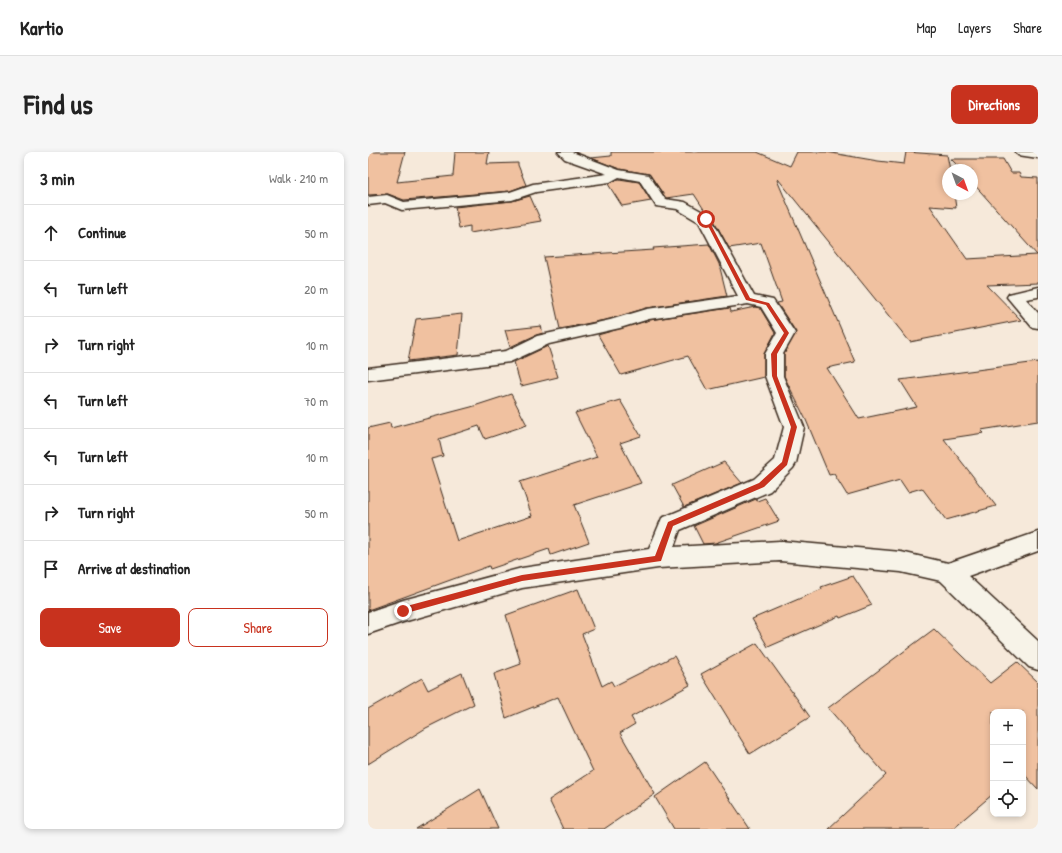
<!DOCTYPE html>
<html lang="en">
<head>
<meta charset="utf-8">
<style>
  :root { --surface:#fff; --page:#f6f6f6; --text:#222; --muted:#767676; --line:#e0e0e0; --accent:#c8321e }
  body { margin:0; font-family:"Patrick Hand",sans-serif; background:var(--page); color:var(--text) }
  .controls { position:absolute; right:12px; bottom:12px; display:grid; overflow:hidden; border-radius:8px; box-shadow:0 2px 6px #0003 }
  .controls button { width:36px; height:36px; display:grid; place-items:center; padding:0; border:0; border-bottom:1px solid var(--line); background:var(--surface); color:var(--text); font:20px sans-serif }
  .compass { position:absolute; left:574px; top:12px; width:36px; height:36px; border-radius:50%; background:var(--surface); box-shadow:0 2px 6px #0003; rotate:139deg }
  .stop { position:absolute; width:12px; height:12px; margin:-9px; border:3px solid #c8321e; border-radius:50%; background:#fff }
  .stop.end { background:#c8321e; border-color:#fff; box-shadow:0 1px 4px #0008 }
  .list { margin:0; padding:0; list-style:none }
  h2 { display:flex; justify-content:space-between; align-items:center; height:52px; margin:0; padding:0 16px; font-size:17px }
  h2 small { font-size:13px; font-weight:400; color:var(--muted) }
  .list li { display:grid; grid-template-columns:26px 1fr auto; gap:12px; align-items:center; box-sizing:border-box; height:56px; padding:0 16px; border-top:1px solid var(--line) }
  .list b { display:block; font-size:15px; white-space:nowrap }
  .list em { font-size:13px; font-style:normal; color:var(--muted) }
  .actions { display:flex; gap:8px; padding:12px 16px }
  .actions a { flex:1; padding:9px 0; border:1px solid var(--accent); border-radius:8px; text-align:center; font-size:14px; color:var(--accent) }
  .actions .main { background:var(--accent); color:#fff }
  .icon { flex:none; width:22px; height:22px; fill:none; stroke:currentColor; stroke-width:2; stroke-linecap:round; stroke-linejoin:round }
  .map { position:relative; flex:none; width:670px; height:677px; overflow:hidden; border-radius:8px }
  header { display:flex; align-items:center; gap:24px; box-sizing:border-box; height:56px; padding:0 20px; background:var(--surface); border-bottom:1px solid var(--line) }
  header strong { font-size:19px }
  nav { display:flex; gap:22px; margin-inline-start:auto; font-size:14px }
  .intro { display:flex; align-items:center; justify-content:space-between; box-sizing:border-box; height:96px; padding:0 24px }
  h1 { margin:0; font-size:28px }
  .button { padding:10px 18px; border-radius:8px; background:var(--accent); color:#fff; font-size:14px; font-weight:700 }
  main { display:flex; gap:24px; padding:0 24px }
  aside { flex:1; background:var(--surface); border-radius:8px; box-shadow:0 2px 6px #0003 }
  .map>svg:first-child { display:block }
</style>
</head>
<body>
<header>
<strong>Kartio</strong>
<nav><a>Map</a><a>Layers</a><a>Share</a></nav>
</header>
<div class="intro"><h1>Find us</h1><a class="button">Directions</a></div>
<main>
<aside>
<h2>3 min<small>Walk · 210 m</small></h2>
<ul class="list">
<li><svg class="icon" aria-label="ahead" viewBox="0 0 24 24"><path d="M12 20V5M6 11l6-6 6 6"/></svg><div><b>Continue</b></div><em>50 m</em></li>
<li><svg class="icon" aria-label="left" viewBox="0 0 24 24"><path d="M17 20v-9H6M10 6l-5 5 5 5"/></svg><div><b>Turn left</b></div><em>20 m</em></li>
<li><svg class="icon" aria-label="right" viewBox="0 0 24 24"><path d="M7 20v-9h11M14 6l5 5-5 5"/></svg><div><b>Turn right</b></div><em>10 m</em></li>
<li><svg class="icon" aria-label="left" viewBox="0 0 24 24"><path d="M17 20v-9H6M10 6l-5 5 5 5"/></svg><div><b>Turn left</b></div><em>70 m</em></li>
<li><svg class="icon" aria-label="left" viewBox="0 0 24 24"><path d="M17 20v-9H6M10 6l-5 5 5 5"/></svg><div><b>Turn left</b></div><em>10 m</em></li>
<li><svg class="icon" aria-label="right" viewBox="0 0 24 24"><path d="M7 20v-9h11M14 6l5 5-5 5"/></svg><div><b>Turn right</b></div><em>50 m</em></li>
<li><svg class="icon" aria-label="arrive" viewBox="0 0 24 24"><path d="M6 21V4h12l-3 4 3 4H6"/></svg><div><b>Arrive at destination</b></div></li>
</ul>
<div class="actions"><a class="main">Save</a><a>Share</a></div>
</aside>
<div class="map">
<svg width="670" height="677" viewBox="0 0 670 677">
  <rect width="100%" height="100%" fill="#f6e9da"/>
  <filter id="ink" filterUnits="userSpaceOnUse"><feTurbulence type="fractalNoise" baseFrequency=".025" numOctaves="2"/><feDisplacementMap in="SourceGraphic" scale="8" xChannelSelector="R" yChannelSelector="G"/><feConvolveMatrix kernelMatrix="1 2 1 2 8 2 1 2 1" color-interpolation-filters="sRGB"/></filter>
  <g filter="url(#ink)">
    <g fill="#f0c1a0" stroke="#3b2a1e">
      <path d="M 0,0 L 37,0 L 29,30 L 85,24 L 87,0 L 121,0 L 119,12 L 150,11 L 150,13 L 158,33 L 142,39 L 36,48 L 20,42 L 0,43 Z"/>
      <path d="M 243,0 L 389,0 L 422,14 L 429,0 L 458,0 L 510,9 L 536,12 L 538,0 L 579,3 L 582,18 L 580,18 L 580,42 L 586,42 L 588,56 L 562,54 L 599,107 L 669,103 L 604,30 L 604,18 L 594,18 L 583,7 L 635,7 L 643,21 L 651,21 L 653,25 L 670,26 L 670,131 L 619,133 L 653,168 L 542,190 L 410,27 L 409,28 L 487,210 L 459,216 L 491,267 L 549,255 L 532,228 L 670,210 L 670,269 L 613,278 L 616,281 L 576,287 L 628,354 L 578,368 L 554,336 L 540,340 L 532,328 L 479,343 L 466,322 L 461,323 L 438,268 L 416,224 L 416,202 L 428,180 L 409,151 L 414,150 L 393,91 L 361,96 L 343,63 L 337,59 L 326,42 L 298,46 L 281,22 L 251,17 L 223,6 L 243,4 Z"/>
      <path d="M 251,27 L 271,30 L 283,49 L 254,54 L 240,32 Z"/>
      <path d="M 162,44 L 173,69 L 102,81 L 102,74 L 91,76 L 87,55 L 144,49 Z"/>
      <path d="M 341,92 L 351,112 L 359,144 L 279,156 L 242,167 L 192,177 L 176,105 L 286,98 L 285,96 Z"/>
      <path d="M 387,155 L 392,156 L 407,181 L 396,202 L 396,225 L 339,238 L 320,204 L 253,223 L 230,183 L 281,168 L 362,156 L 363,160 Z"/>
      <path d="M 94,162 L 90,203 L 40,209 L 48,167 Z"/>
      <path d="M 173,174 L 175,181 L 168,183 L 142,195 L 137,178 Z"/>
      <path d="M 180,194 L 190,225 L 153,234 L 146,210 Z"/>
      <path d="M 143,242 L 159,273 L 117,287 L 111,274 L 71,287 L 75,304 L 63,307 L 89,389 L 164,364 L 152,330 L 229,305 L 207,261 L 252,248 L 273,284 L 252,291 L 273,331 L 206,353 L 221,390 L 183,403 L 181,397 L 122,417 L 121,414 L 0,458 L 0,276 L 22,271 L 23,276 L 103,255 Z"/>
      <path d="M 356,310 L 374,331 L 316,355 L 304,333 Z"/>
      <path d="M 397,346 L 411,369 L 347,391 L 335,392 L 326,374 L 388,347 L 389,349 Z"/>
      <path d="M 485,424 L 504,453 L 472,466 L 471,464 L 400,495 L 384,467 L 454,437 L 453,435 Z"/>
      <path d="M 210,437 L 226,477 L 214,482 L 234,534 L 243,529 L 246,534 L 306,504 L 322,533 L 263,565 L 267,572 L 252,581 L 287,642 L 236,677 L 195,677 L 181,648 L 225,619 L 190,545 L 138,566 L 126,522 L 153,512 L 138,463 Z"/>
      <path d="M 566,477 L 622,531 L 649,510 L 670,530 L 670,637 L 655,621 L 655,560 L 625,560 L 625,642 L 584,677 L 460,677 L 518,623 L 460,556 Z"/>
      <path d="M 389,491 L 442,565 L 382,602 L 333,522 Z"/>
      <path d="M 94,521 L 106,552 L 58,576 L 0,612 L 0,557 L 54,526 L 60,538 Z"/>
      <path d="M 337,610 L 382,677 L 306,677 L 287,645 Z"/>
      <path d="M 112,637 L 130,677 L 48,677 Z"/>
    </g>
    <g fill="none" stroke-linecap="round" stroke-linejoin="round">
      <g stroke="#3b2a1e" stroke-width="3">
        <g id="street">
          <path d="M 190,0 L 204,0 L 251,18 L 281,23 L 297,47 L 317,50 L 342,64 L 386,144 L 405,148 L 427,181 L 415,202 L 415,224 L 436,275 L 428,311 L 425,316 L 402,339 L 312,378 L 306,395 L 412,389 L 533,400 L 580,411 L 670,380 L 670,399 L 600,424 L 670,489 L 670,518 L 661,515 L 573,429 L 533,420 L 412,409 L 290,416 L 154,436 L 35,470 L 0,482 L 0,460 L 35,448 L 154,416 L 281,397 L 294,366 L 386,327 L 407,308 L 416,275 L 397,224 L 397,202 L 409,181 L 393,155 L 380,152 L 281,167 L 252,176 L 181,192 L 142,210 L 0,228 L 0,216 L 138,199 L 169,184 L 242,168 L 279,157 L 370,144 L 331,70 L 309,57 L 288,54 L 272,29 L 251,25 L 242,30 L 168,40 L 144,48 L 34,58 L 17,51 L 0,53 L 0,45 L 19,43 L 36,50 L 142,40 L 165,32 L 239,22 L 197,7 Z"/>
          <path d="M 648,0 L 670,0 L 670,6 L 650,3 Z"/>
          <path d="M 670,135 L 670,145 L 658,147 L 670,161 L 670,176 L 664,175 L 639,145 L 641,142 Z"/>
        </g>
      </g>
      <use href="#street" fill="#f7f3e8" fill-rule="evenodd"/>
    </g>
  </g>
  <path fill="#c8321e" d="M 336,66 L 340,67 L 382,146 L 401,151 L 421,181 L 409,202 L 409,224 L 429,275 L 419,313 L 396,335 L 305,374 L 293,409 L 154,429 L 35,462 L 32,461 L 31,459 L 35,455 L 154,423 L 287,404 L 300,370 L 391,331 L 414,310 L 423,275 L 404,224 L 403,202 L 416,181 L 398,153 L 378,148 Z"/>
</svg>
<div class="controls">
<button>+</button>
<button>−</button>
<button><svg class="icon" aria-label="locate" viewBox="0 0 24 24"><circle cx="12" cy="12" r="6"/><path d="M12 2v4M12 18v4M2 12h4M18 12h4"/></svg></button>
</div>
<svg class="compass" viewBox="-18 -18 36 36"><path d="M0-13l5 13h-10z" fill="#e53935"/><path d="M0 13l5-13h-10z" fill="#767676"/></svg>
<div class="stop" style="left:338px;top:67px"></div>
<div class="stop end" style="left:35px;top:459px"></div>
</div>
</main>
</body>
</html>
